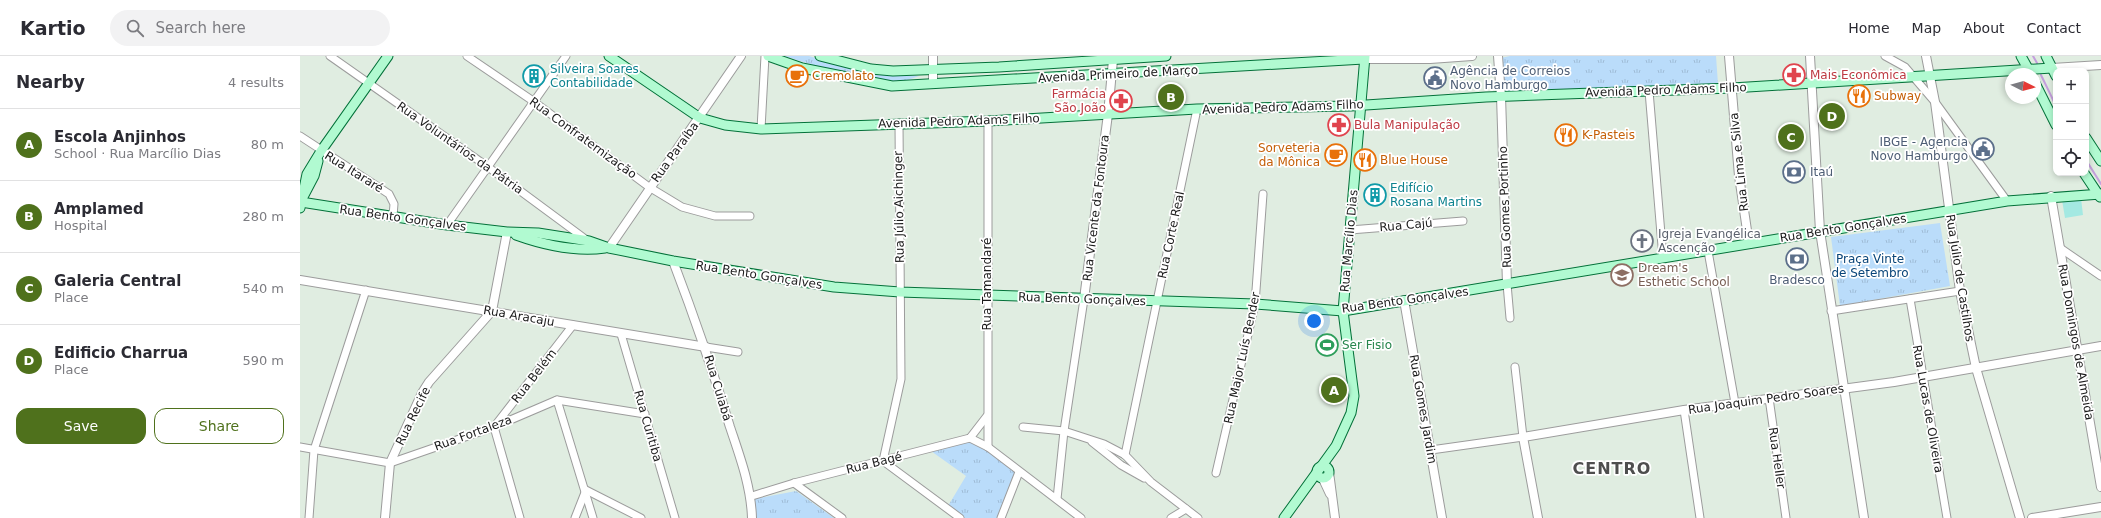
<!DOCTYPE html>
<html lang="en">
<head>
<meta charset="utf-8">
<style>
  :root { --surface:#fff; --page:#f2f2f3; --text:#2b2b33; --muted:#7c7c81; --line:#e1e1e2; --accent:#4f711c }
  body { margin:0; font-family:"DejaVu Sans",sans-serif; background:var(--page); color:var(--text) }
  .controls { position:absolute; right:12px; top:12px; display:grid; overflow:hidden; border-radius:8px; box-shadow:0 2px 6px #0003 }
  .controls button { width:36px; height:36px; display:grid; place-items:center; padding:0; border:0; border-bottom:1px solid var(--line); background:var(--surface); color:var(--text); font:20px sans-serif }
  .compass { position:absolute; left:1705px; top:12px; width:36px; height:36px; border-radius:50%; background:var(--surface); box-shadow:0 2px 6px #0003; rotate:96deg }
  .you { position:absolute; left:1014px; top:265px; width:14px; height:14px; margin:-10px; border:3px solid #fff; border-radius:50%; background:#1a73e8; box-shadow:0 0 0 6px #1a73e833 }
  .badge { display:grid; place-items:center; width:26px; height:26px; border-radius:50%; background:var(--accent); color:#fff; font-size:13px; font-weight:700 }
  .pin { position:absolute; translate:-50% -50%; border:2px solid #fff; box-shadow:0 1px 4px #0006 }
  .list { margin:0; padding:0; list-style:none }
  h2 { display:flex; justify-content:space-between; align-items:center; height:52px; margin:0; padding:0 16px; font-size:17px }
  h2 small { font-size:13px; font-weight:400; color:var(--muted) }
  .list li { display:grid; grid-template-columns:26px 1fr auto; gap:12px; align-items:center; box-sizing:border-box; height:72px; padding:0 16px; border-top:1px solid var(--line) }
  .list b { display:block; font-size:15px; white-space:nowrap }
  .list p { margin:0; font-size:13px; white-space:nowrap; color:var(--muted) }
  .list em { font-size:13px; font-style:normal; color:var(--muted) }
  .actions { display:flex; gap:8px; padding:12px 16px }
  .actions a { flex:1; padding:9px 0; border:1px solid var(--accent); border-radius:12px; text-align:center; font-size:14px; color:var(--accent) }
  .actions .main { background:var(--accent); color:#fff }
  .icon { flex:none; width:22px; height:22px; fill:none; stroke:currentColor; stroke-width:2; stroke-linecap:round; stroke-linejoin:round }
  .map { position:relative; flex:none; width:1801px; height:462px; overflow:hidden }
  header { display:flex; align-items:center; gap:24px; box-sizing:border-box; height:56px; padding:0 20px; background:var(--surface); border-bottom:1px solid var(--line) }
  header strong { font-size:19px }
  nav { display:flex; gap:22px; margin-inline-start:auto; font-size:14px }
  .search { width:280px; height:36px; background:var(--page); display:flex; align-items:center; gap:10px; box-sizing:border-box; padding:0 14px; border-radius:22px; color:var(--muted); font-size:15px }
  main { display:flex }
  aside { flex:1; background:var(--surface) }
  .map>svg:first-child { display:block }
</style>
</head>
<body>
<header>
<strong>Kartio</strong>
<div class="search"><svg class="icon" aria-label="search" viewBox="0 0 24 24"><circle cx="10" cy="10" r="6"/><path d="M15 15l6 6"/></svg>Search here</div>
<nav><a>Home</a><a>Map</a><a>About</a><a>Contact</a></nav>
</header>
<main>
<aside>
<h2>Nearby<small>4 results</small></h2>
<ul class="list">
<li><span class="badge">A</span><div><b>Escola Anjinhos</b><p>School · Rua Marcílio Dias</p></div><em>80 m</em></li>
<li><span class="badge">B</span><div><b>Amplamed</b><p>Hospital</p></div><em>280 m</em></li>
<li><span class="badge">C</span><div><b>Galeria Central</b><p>Place</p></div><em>540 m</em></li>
<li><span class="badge">D</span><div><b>Edificio Charrua</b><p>Place</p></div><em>590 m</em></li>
</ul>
<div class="actions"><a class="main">Save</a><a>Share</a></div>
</aside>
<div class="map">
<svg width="1801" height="462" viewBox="0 0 1801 462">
  <defs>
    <pattern id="park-tufts" width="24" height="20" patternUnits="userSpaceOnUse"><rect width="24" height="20" fill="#badcfa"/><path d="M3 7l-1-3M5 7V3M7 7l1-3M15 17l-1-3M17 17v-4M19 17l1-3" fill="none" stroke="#9fbcd6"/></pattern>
  </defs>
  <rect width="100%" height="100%" fill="#e0ede1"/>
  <path fill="#a4e9e2" d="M 1781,142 L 1783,159 L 1765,162 L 1762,144 Z"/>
  <g fill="url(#park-tufts)">
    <path d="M 484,0 L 509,0 L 542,10 L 595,19 L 619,20 C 613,22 605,25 599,26 C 560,27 521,11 484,0 Z"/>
    <path d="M 1210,0 L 1416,0 L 1418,28 L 1203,38 L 1201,2 Z"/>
    <path d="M 1640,167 L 1650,230 L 1540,250 L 1531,181 Z"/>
    <path d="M 670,385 L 688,394 L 717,416 L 699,462 L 663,462 L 648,450 L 666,420 L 631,395 Z"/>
    <path d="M 496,435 L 534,462 L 455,462 L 454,443 Z"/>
  </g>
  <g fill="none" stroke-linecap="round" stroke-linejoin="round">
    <g stroke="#c49fdc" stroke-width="2">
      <path d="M 1733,0 L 1737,7"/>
      <path d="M 1741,19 L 1756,50"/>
      <path d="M 1786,104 L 1801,128"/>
    </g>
    <g stroke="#9c9c9c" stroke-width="9">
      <g id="minor">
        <path d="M 30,0 L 188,111 L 288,185"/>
        <path d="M 167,0 L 233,45 L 349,131 L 382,151 L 415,160 L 450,160"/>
        <path d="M 1585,0 L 1605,11 L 1635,46 L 1707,145"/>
        <path d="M 1349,35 L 1363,202"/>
        <path d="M 688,65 L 688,391"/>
        <path d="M 599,67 L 601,323 L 583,405 L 660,462"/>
        <path d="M 461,73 L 465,0"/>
        <path d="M 0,80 L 89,138 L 94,148 L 93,160"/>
        <path d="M 147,169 L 266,0"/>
        <path d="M 1050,174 L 1163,165"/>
        <path d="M 1760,192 L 1801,220"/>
        <path d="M 1408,195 L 1435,347"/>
        <path d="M 1207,228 L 1210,262"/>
        <path d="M 1610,243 L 1647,462"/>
        <path d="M 1531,255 L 1660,235"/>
        <path d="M 321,278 L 375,462"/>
        <path d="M 406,291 L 438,296"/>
        <path d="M 1469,342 L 1486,462"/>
        <path d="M 257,344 L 293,462"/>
        <path d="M 1384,354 L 1400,462"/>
        <path d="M 723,371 L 764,375 L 804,388 L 825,399 L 851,426 L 898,462"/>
        <path d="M 670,382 L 688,391 L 781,462"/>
        <path d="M 792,386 L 821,409 L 844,422"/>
        <path d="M 0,391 L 90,407 L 194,371 L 257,344 L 345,358"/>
        <path d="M 1131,394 L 1223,381 L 1215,311"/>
        <path d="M 825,399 L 897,53"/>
        <path d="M 916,417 L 955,248 L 963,138"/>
        <path d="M 494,427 L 542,462"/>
        <path d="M 452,440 L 494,427 L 670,382 L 687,360"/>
        <path d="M 757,443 L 764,375 L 784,243"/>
        <path d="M 9,462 L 14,394 L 66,234"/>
        <path d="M 220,462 L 194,371 L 273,269"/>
        <path d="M 275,462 L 286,434 L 341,462"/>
        <path d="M 701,462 L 719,416"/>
        <path d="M 871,462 L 886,453"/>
      </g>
    </g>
    <g stroke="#9c9c9c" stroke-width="10">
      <g id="tertiary">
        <path d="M 1198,0 L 1201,40 L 1207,228"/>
        <path d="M 1429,0 L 1439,120 L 1449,188"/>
        <path d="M 1510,0 L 1520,175 L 1564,462"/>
        <path d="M 1626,0 L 1635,46 L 1660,235 L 1676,312 L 1720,462"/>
        <path d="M 1064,3 L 1130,3 L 1172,0"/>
        <path d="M 1752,12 L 1801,9"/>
        <path d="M 633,27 L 633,0"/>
        <path d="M 1751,140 L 1801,431"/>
        <path d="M 309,192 L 441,0"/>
        <path d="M 373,205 C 394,260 413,315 430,371 C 440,401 451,430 452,462"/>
        <path d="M 0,224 L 406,291"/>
        <path d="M 784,243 L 808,58 L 813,4"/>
        <path d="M 1104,244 L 1142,462"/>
        <path d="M 1029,416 L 1035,462"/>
        <path d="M 1023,423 L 1030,438"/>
        <path d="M 85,462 L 90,407 L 122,337 L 129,326 L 192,255 L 207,176"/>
        <path d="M 1238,462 L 1223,381 L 1384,354 L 1594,326 L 1801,290"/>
        <path d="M 1732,462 L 1801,451"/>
      </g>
    </g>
    <g stroke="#037139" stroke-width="11">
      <g id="secondary">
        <path d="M 309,0 L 400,62 L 425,69 L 461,73 L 688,65 L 897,53 L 1051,50 L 1186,41 L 1432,32 L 1752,12"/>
        <path d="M 468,0 L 502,12 L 592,30 L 1064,3"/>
        <path d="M 520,0 L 571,13 L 593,15 L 699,11 L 866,0"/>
        <path d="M 1721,0 L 1731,18"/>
        <path d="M 1746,0 L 1756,20"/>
        <path d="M 1735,27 L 1756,69"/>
        <path d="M 1786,82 L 1801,105"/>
        <path d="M 1784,117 L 1800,141"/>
        <path d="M 3,141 L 14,120 L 18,105"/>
        <path d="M 1,146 L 147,169 L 207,176 L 238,177 L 289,185 L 309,192 L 373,205 L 534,231 L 600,236 L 955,248 L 1043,255 L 1707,145 L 1801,138"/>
        <path d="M 0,152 L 7,118 L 21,95 L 88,0"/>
        <path d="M 216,179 C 244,189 276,196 305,192"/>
        <circle cx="1023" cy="416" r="6"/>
        <path d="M 984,462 L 1036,390 L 1051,357 L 1054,340 L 1043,255 L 1065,0"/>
      </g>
    </g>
    <use href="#minor" stroke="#fff" stroke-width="7"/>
    <use href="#tertiary" stroke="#fff" stroke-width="8"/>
    <use href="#secondary" stroke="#b1fad1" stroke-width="9"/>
  </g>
  <defs>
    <g id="pharmacy-ring" transform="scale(1.15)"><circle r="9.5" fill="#fff" stroke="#e0444e" stroke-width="1.5"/><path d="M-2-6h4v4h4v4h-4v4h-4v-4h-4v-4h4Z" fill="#e0444e"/></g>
    <g id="building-ring" transform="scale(1.15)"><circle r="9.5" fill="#fff" stroke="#0f9aa8" stroke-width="1.5"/><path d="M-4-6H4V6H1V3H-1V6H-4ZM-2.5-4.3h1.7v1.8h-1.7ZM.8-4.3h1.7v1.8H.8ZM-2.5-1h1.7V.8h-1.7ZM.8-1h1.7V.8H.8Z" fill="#0f9aa8"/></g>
    <g id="cafe-ring" transform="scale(1.15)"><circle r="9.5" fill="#fff" stroke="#e8710a" stroke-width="1.5"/><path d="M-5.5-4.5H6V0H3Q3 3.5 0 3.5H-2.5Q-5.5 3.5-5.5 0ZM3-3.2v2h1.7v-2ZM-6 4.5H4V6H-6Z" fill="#e8710a"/></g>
    <g id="civic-ring" transform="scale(1.15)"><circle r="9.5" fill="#fff" stroke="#5c6f8a" stroke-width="1.5"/><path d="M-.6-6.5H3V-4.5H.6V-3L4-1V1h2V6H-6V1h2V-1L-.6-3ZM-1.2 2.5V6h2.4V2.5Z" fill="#5c6f8a"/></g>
    <g id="restaurant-ring" transform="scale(1.15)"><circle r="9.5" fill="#fff" stroke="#e8710a" stroke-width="1.5"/><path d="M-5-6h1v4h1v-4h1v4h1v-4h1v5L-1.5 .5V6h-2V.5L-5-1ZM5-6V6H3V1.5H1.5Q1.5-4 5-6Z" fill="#e8710a"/></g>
    <g id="bank-ring" transform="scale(1.15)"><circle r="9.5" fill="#fff" stroke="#5c6f8a" stroke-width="1.5"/><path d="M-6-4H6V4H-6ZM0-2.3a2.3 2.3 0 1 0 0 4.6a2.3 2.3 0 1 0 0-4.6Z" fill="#5c6f8a"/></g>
    <g id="church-ring" transform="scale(1.15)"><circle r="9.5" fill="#fff" stroke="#6b7280" stroke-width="1.5"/><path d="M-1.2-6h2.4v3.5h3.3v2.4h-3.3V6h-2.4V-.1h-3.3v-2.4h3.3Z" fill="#6b7280"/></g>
    <g id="school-ring" transform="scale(1.15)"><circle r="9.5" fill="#fff" stroke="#8d6e63" stroke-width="1.5"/><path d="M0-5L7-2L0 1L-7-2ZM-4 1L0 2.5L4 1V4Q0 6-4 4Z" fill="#8d6e63"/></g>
    <g id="stadium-ring" transform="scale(1.15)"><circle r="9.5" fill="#fff" stroke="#2e9e5b" stroke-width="1.5"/><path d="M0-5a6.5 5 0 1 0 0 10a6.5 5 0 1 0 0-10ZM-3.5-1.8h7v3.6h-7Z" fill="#2e9e5b"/></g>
  </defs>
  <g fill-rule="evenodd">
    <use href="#pharmacy-ring" x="1494" y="19"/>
    <use href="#building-ring" x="234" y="20"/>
    <use href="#cafe-ring" x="497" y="20"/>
    <use href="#civic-ring" x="1135" y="22"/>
    <use href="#restaurant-ring" x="1559" y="40"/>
    <use href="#pharmacy-ring" x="821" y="45"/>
    <use href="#pharmacy-ring" x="1039" y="69"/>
    <use href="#restaurant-ring" x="1266" y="79"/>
    <use href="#civic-ring" x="1683" y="93"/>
    <use href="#cafe-ring" x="1036" y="99"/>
    <use href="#restaurant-ring" x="1065" y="104"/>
    <use href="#bank-ring" x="1494" y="116"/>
    <use href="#building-ring" x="1075" y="139"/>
    <use href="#church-ring" x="1342" y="185"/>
    <use href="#bank-ring" x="1497" y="203"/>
    <use href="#school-ring" x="1322" y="219"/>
    <use href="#stadium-ring" x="1027" y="289"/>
  </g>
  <g text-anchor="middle" stroke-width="3.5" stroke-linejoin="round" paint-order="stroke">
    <g font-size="12" fill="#0d838f" stroke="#fff" text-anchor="start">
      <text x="250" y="17">Silveira Soares<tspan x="250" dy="14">Contabilidade</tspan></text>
      <text x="1090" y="136">Edifício<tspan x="1090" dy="14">Rosana Martins</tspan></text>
    </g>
    <g font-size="12" fill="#4e5e75" stroke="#fff" text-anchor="start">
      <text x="1150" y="19">Agência de Correios<tspan x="1150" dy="14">Novo Hamburgo</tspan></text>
      <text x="1668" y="90" text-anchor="end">IBGE - Agencia<tspan x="1668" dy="14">Novo Hamburgo</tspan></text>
      <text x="1510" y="120">Itaú</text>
      <text x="1497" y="228" text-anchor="middle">Bradesco</text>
    </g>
    <g font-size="12" fill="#1b1b1b" stroke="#fff">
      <text transform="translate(818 18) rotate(-3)" y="4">Avenida Primeiro de Março</text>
      <text transform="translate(1366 34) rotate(-2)" y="4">Avenida Pedro Adams Filho</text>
      <text transform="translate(983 51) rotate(-2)" y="4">Avenida Pedro Adams Filho</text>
      <text transform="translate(659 65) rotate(-2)" y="4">Avenida Pedro Adams Filho</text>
      <text transform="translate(283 82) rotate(36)" y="4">Rua Confraternização</text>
      <text transform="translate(160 92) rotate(35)" y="4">Rua Voluntários da Pátria</text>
      <text transform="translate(375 96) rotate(-54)" y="4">Rua Paraíba</text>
      <text transform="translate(1439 106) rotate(-96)" y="4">Rua Lima e Silva</text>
      <text transform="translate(54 116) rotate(32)" y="4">Rua Itararé</text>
      <text transform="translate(599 151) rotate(-91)" y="4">Rua Júlio Aichinger</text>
      <text transform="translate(1205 151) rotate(-92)" y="4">Rua Gomes Portinho</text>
      <text transform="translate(796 152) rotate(-83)" y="4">Rua Vicente da Fontoura</text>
      <text transform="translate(103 162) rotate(8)" y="4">Rua Bento Gonçalves</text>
      <text transform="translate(1106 169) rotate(-5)" y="4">Rua Cajú</text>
      <text transform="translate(1543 172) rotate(-9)" y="4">Rua Bento Gonçalves</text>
      <text transform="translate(871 179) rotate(-78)" y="4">Rua Corte Real</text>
      <text transform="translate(1049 185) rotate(-85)" y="4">Rua Marcílio Dias</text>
      <text transform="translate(459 219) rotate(9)" y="4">Rua Bento Gonçalves</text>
      <text transform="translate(1660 222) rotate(81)" y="4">Rua Júlio de Castilhos</text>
      <text transform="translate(687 228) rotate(-90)" y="4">Rua Tamandaré</text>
      <text transform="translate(782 243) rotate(2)" y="4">Rua Bento Gonçalves</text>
      <text transform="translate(1105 244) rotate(-8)" y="4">Rua Bento Gonçalves</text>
      <text transform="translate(219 260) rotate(10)" y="4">Rua Aracaju</text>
      <text transform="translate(1776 286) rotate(80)" y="4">Rua Domingos de Almeida</text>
      <text transform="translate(942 302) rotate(-78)" y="4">Rua Major Luís Bender</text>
      <text transform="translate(234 320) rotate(-52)" y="4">Rua Belém</text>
      <text transform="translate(418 332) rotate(73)" y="4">Rua Cuiabá</text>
      <text transform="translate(1466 343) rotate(-8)" y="4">Rua Joaquim Pedro Soares</text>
      <text transform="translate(1123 353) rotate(80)" y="4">Rua Gomes Jardim</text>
      <text transform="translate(1628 353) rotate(80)" y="4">Rua Lucas de Oliveira</text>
      <text transform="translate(113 360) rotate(-64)" y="4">Rua Recife</text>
      <text transform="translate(348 370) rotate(74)" y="4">Rua Curitiba</text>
      <text transform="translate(173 377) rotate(-20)" y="4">Rua Fortaleza</text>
      <text transform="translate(1477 402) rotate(82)" y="4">Rua Heller</text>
      <text transform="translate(574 407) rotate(-14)" y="4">Rua Bagé</text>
    </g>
    <g font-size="12" fill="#be3a42" stroke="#fff" text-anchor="start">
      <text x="1510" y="23">Mais Econômica</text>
      <text x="806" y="42" text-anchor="end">Farmácia<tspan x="806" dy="14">São João</tspan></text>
      <text x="1054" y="73">Bula Manipulação</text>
    </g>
    <g font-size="12" fill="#c56008" stroke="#fff" text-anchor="start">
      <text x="512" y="24">Cremolato</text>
      <text x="1574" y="44">Subway</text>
      <text x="1282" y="83">K-Pasteis</text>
      <text x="1020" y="96" text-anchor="end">Sorveteria<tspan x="1020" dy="14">da Mônica</tspan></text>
      <text x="1080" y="108">Blue House</text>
    </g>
    <g font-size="12" fill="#5b616d" stroke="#fff" text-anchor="start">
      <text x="1358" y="182">Igreja Evangélica<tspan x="1358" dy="14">Ascenção</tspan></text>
    </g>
    <g font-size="12" fill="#094579" stroke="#fff">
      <text x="1570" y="207">Praça Vinte<tspan x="1570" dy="14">de Setembro</tspan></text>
    </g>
    <g font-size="12" fill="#785e54" stroke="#fff" text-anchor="start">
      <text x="1338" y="216">Dream's<tspan x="1338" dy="14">Esthetic School</tspan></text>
    </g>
    <g font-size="12" fill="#27864d" stroke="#fff" text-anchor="start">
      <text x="1042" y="293">Ser Fisio</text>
    </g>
    <g font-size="16" font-weight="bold" letter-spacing="1" fill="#4e4e4e" stroke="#fff">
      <text x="1312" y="418">CENTRO</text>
    </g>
  </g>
</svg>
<div class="controls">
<button>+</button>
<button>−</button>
<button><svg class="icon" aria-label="locate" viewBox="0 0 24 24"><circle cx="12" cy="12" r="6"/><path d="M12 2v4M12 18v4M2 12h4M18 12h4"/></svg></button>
</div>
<svg class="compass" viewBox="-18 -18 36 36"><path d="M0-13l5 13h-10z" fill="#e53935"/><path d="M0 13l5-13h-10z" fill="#7c7c81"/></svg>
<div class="you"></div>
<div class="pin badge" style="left:1034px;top:334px">A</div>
<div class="pin badge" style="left:871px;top:41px">B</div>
<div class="pin badge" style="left:1491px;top:81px">C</div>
<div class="pin badge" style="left:1532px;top:60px">D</div>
</div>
</main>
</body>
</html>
